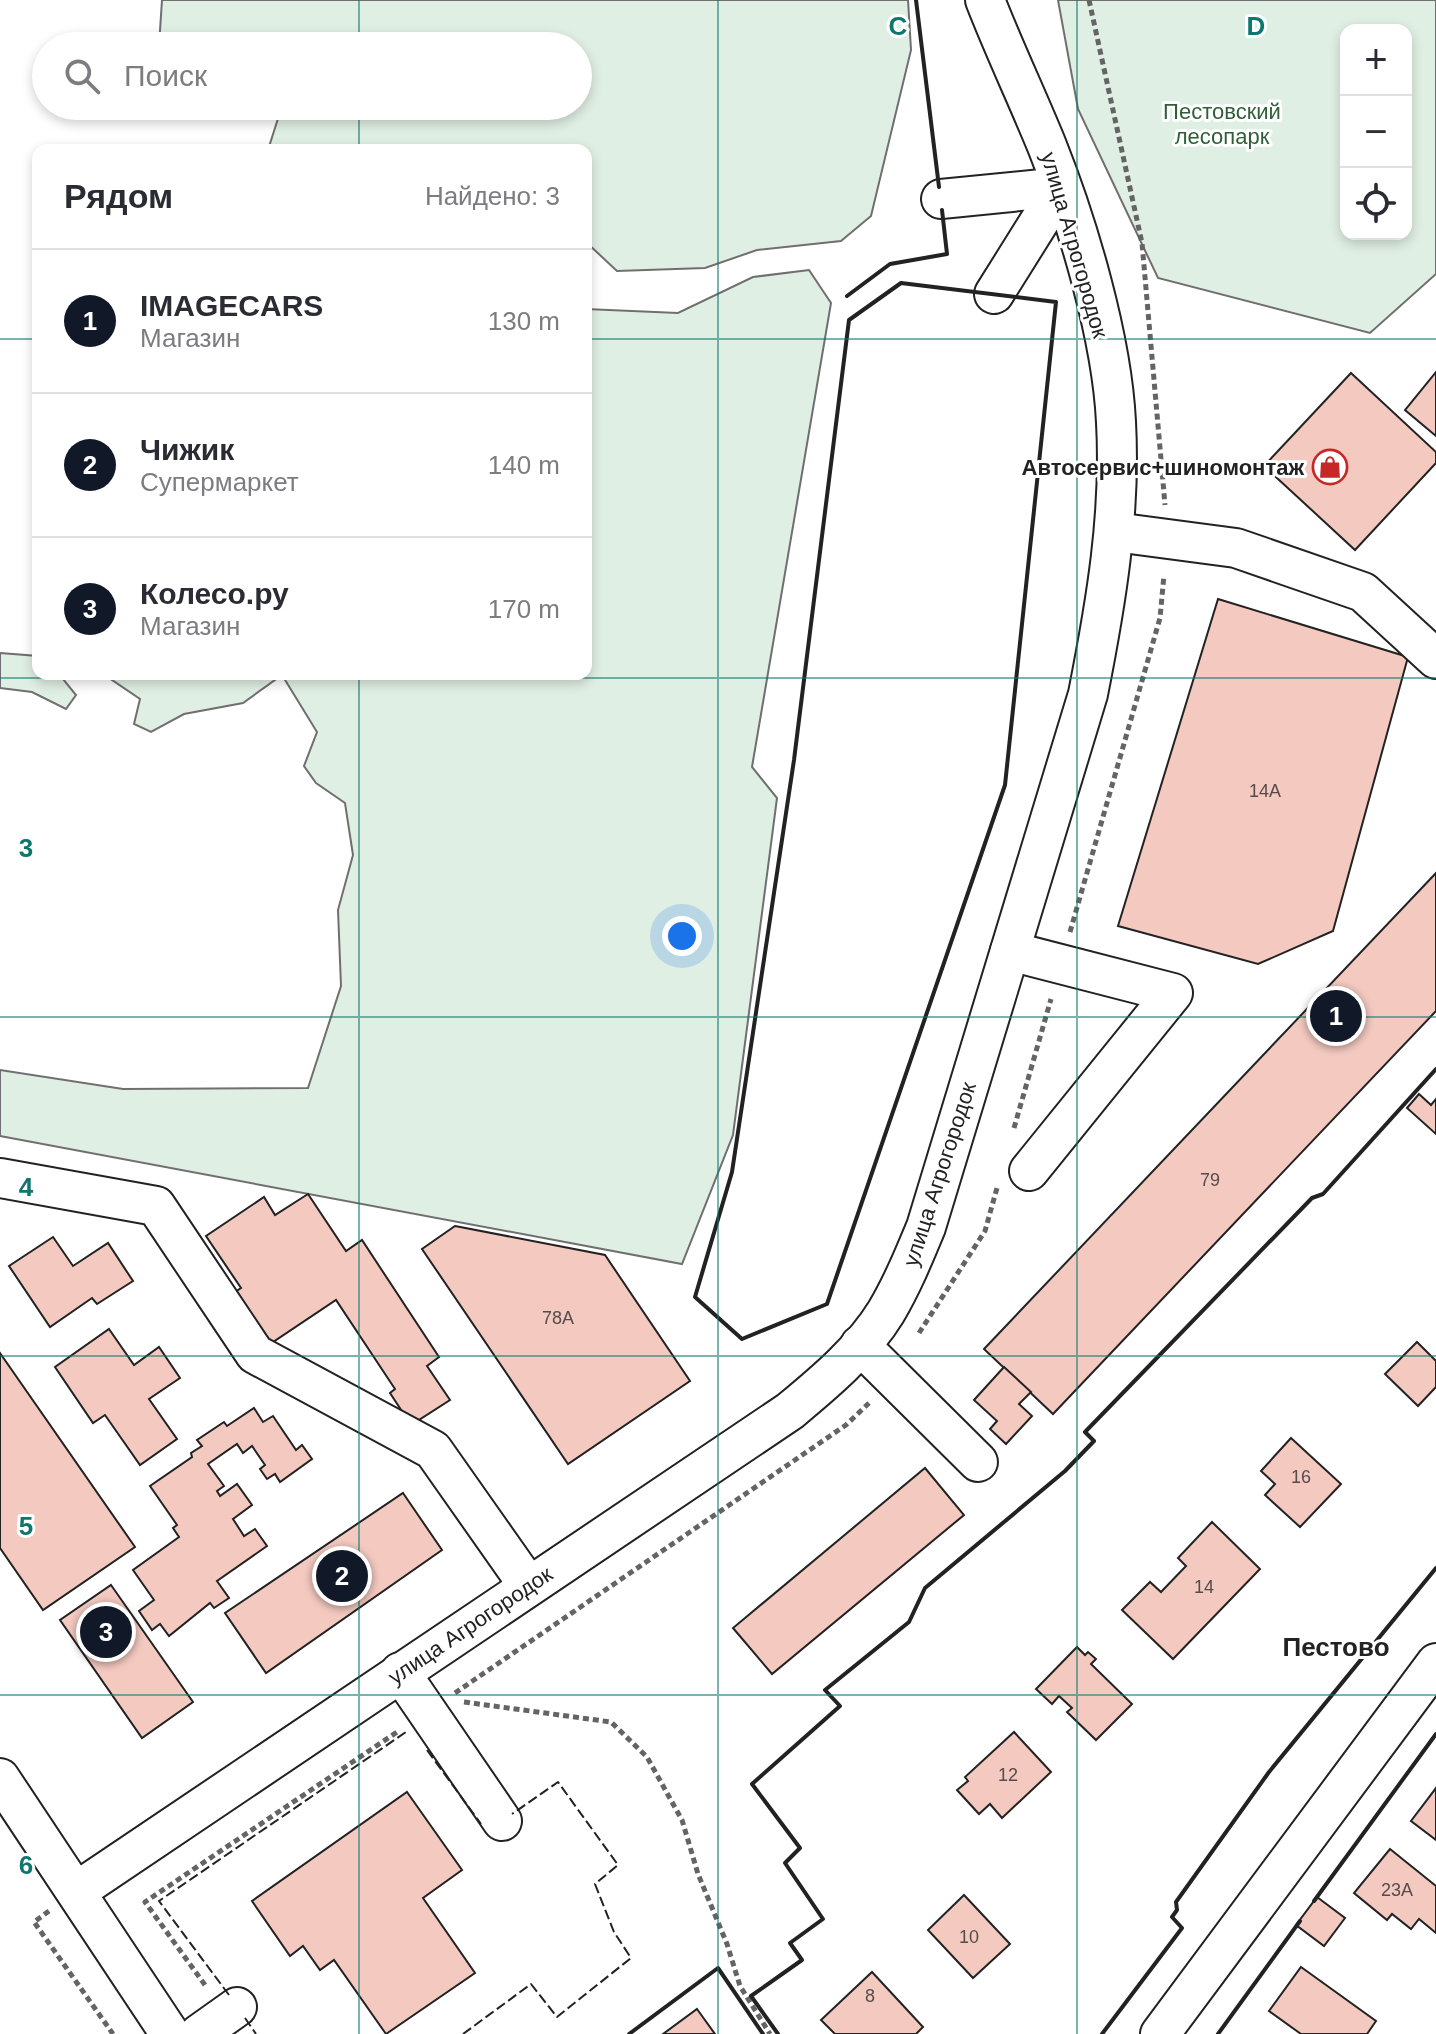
<!DOCTYPE html>
<html lang="ru">
<head>
<meta charset="utf-8">
<style>
  :root { --surface:#fff; --page:#f2f2f3; --text:#2b2b33; --muted:#7c7c81; --line:#e1e1e2; --accent:#111827 }
  body { margin:0; font-family:Helvetica,sans-serif; background:var(--page); color:var(--text) }
  .controls { position:absolute; right:24px; top:24px; display:grid; overflow:hidden; border-radius:16px; box-shadow:0 4px 12px #0003 }
  .controls button { width:72px; height:72px; display:grid; place-items:center; padding:0; border:0; border-bottom:2px solid var(--line); background:var(--surface); color:var(--text); font:40px sans-serif }
  .you { position:absolute; left:682px; top:936px; width:28px; height:28px; margin:-20px; border:6px solid #fff; border-radius:50%; background:#1a73e8; box-shadow:0 0 0 12px #1a73e833 }
  .badge { display:grid; place-items:center; width:52px; height:52px; border-radius:50%; background:var(--accent); color:#fff; font-size:26px; font-weight:700 }
  .pin { position:absolute; translate:-50% -50%; border:4px solid #fff; box-shadow:0 2px 8px #0006 }
  .list { margin:0; padding:0; list-style:none }
  h2 { display:flex; justify-content:space-between; align-items:center; height:104px; margin:0; padding:0 32px; font-size:34px }
  h2 small { font-size:26px; font-weight:400; color:var(--muted) }
  .list li { display:grid; grid-template-columns:52px 1fr auto; gap:24px; align-items:center; box-sizing:border-box; height:144px; padding:0 32px; border-top:2px solid var(--line) }
  .list b { display:block; font-size:30px; white-space:nowrap }
  .list p { margin:0; font-size:26px; white-space:nowrap; color:var(--muted) }
  .list em { font-size:26px; font-style:normal; color:var(--muted) }
  .icon { flex:none; width:44px; height:44px; fill:none; stroke:currentColor; stroke-width:2; stroke-linecap:round; stroke-linejoin:round }
  .map { position:relative; flex:none; width:1436px; height:2034px; overflow:hidden }
  .search { position:absolute; background:var(--surface); box-shadow:0 4px 12px #0003; left:32px; top:32px; width:560px; height:88px; display:flex; align-items:center; gap:20px; box-sizing:border-box; padding:0 28px; border-radius:44px; color:var(--muted); font-size:30px }
  .panel { position:absolute; background:var(--surface); box-shadow:0 4px 12px #0003; left:32px; top:144px; width:560px; height:536px; border-radius:16px }
  .map>svg:first-child { display:block }
</style>
</head>
<body>
<div class="map">
<svg width="1436" height="2034" viewBox="0 0 1436 2034">
  <rect width="100%" height="100%" fill="#fff"/>
  <g fill="#e0efe3" stroke="#6f6f6f" stroke-width="2" fill-rule="evenodd">
    <path d="M 162,0 L 908,0 L 911,50 L 871,216 L 841,241 L 757,250 L 705,268 L 617,271 L 586,242 L 586,150 L 268,150 L 282,106 L 578,106 L 578,46 L 159,46 Z"/>
    <path d="M 1058,0 L 1436,0 L 1436,274 L 1370,333 L 1158,278 L 1078,109 ZM 1406,30 L 1406,234 L 1346,234 L 1346,30 Z"/>
    <path d="M 809,270 L 831,303 L 752,767 L 777,798 L 733,1135 L 682,1264 L 0,1136 L 0,1070 L 123,1089 L 308,1088 L 341,986 L 338,910 L 353,855 L 345,803 L 316,783 L 304,766 L 317,732 L 282,675 L 243,703 L 184,714 L 151,732 L 134,724 L 140,699 L 106,676 L 81,674 L 586,674 L 586,309 L 678,313 L 753,277 Z"/>
    <path d="M 0,653 L 38,656 L 38,674 L 59,674 L 76,695 L 66,709 L 32,692 L 0,688 Z"/>
  </g>
  <g fill="#f3c9c0" stroke="#222" stroke-width="2">
    <path d="M 1436,372 L 1436,436 L 1405,410 Z"/>
    <path d="M 1351,373 L 1436,452 L 1436,463 L 1355,550 L 1264,466 Z"/>
    <path d="M 1218,599 L 1408,657 L 1333,931 L 1258,964 L 1118,926 Z"/>
    <path d="M 1436,873 L 1436,1011 L 1053,1414 L 984,1349 Z"/>
    <path d="M 1419,1094 L 1431,1105 L 1436,1099 L 1436,1134 L 1407,1108 Z"/>
    <path d="M 308,1194 L 346,1251 L 362,1240 L 439,1357 L 427,1366 L 450,1400 L 411,1425 L 390,1393 L 395,1389 L 336,1300 L 267,1346 L 232,1294 L 241,1288 L 206,1236 L 264,1197 L 275,1215 Z"/>
    <path d="M 455,1226 L 605,1255 L 690,1381 L 568,1464 L 422,1249 Z"/>
    <path d="M 53,1237 L 73,1266 L 108,1243 L 133,1281 L 97,1304 L 92,1298 L 50,1327 L 9,1266 Z"/>
    <path d="M 109,1329 L 134,1365 L 159,1347 L 180,1378 L 149,1399 L 177,1439 L 140,1465 L 105,1415 L 93,1423 L 55,1367 Z"/>
    <path d="M 1417,1342 L 1436,1361 L 1436,1387 L 1418,1406 L 1385,1374 Z"/>
    <path d="M 0,1353 L 135,1547 L 43,1610 L 0,1548 Z"/>
    <path d="M 1004,1367 L 1031,1392 L 1019,1404 L 1032,1416 L 1006,1444 L 990,1429 L 997,1421 L 974,1400 Z"/>
    <path d="M 254,1408 L 263,1422 L 273,1416 L 296,1450 L 302,1445 L 312,1459 L 280,1482 L 275,1474 L 267,1479 L 260,1469 L 265,1465 L 252,1446 L 243,1453 L 237,1444 L 208,1464 L 224,1486 L 217,1491 L 220,1496 L 237,1484 L 252,1505 L 233,1519 L 244,1536 L 255,1529 L 267,1546 L 217,1581 L 229,1598 L 214,1608 L 210,1603 L 169,1636 L 160,1624 L 152,1630 L 139,1611 L 154,1600 L 133,1570 L 179,1537 L 173,1528 L 177,1525 L 150,1486 L 192,1457 L 191,1453 L 202,1446 L 197,1440 L 224,1422 L 227,1426 Z"/>
    <path d="M 1291,1438 L 1341,1484 L 1300,1527 L 1265,1495 L 1275,1484 L 1261,1471 Z"/>
    <path d="M 925,1468 L 964,1515 L 772,1674 L 733,1628 Z"/>
    <path d="M 403,1493 L 442,1550 L 266,1673 L 225,1613 Z"/>
    <path d="M 1212,1522 L 1260,1569 L 1173,1659 L 1122,1610 L 1150,1582 L 1161,1592 L 1186,1566 L 1178,1558 Z"/>
    <path d="M 111,1585 L 193,1702 L 142,1738 L 60,1620 Z"/>
    <path d="M 1077,1647 L 1085,1655 L 1088,1652 L 1096,1659 L 1091,1664 L 1132,1704 L 1096,1740 L 1067,1712 L 1072,1708 L 1059,1696 L 1052,1704 L 1036,1689 Z"/>
    <path d="M 1014,1732 L 1051,1772 L 1002,1818 L 990,1804 L 979,1814 L 957,1790 L 968,1781 L 965,1777 Z"/>
    <path d="M 1436,1788 L 1436,1840 L 1411,1821 Z"/>
    <path d="M 407,1792 L 462,1870 L 423,1898 L 475,1973 L 386,2034 L 334,1960 L 320,1970 L 303,1946 L 290,1956 L 252,1901 Z"/>
    <path d="M 1390,1849 L 1436,1886 L 1436,1933 L 1419,1919 L 1411,1929 L 1392,1914 L 1387,1920 L 1354,1893 Z"/>
    <path d="M 964,1895 L 1010,1944 L 973,1978 L 928,1930 Z"/>
    <path d="M 1317,1897 L 1345,1918 L 1324,1946 L 1296,1925 Z"/>
    <path d="M 1301,1967 L 1376,2021 L 1367,2034 L 1301,2034 L 1269,2011 Z"/>
    <path d="M 872,1972 L 923,2027 L 916,2034 L 835,2034 L 821,2020 Z"/>
    <path d="M 697,2009 L 715,2034 L 663,2034 Z"/>
  </g>
  <g fill="none" stroke-linecap="round" stroke-linejoin="round">
    <g stroke="#222" stroke-width="42">
      <g id="minor">
        <path d="M 941,199 L 1061,187"/>
        <path d="M 994,294 L 1061,187"/>
        <path d="M 1115,532 L 1236,548 L 1363,592 L 1436,659"/>
        <path d="M 1010,951 L 1173,993 L 1029,1171"/>
        <path d="M 0,1178 L 156,1206 L 255,1354 L 433,1450 L 528,1585"/>
        <path d="M 860,1345 L 978,1462"/>
        <path d="M 400,1672 L 502,1821"/>
        <path d="M 0,1778 L 170,2034"/>
        <path d="M 77,1891 L 790,1411 C 825,1382 862,1351 886,1312 C 902,1285 914,1256 926,1227 L 1088,694 C 1106,603 1121,515 1116,422 C 1112,338 1078,224 1047,146 C 1027,97 1004,49 985,0"/>
        <path d="M 199,2034 L 237,2007"/>
        <path d="M 1160,2034 L 1436,1663"/>
      </g>
    </g>
    <g stroke="#646464" stroke-width="5" stroke-dasharray="6 4" stroke-linecap="butt">
      <path d="M 1089,0 L 1142,243 L 1165,505"/>
      <path d="M 1070,932 L 1160,618 L 1164,575"/>
      <path d="M 1014,1128 L 1051,999"/>
      <path d="M 919,1333 L 985,1231 L 997,1188"/>
      <path d="M 455,1693 L 846,1425 L 869,1403"/>
      <path d="M 464,1702 L 611,1722 L 647,1757 L 682,1820 L 698,1874 L 727,1944 L 740,1986 L 770,2034"/>
      <path d="M 49,1911 L 34,1922 L 113,2034"/>
      <path d="M 205,1985 L 145,1902 L 397,1732"/>
    </g>
    <use href="#minor" stroke="#fff" stroke-width="38"/>
    <g stroke="#222" stroke-width="2" stroke-dasharray="10 4" stroke-linecap="butt">
      <path d="M 427,1750 L 481,1824"/>
      <path d="M 229,1995 L 159,1901 L 406,1732"/>
      <path d="M 245,2018 L 256,2034"/>
      <path d="M 463,2034 L 531,1984 L 557,2017 L 631,1958 L 614,1932 L 595,1884 L 618,1865 L 558,1782 L 512,1814"/>
    </g>
    <g stroke="#222" stroke-width="4">
      <path d="M 916,0 L 939,187"/>
      <path d="M 901,283 L 1056,302 L 1005,785 L 827,1304 L 742,1339 L 695,1297 L 732,1172 L 794,760 L 849,320 Z"/>
      <path d="M 847,296 L 890,264 L 947,254 L 942,210"/>
      <path d="M 1314,1901 L 1436,1734"/>
      <path d="M 629,2034 L 718,1968 L 763,2034"/>
      <path d="M 778,2034 L 751,1996 L 802,1960 L 790,1943 L 823,1919 L 785,1863 L 800,1848 L 752,1784 L 840,1706 L 825,1690 L 909,1622 L 925,1588 L 1065,1471 L 1094,1441 L 1085,1432 L 1312,1198 L 1323,1194 L 1436,1069"/>
      <path d="M 1102,2034 L 1182,1928 L 1172,1917 L 1177,1910 L 1176,1902 L 1269,1772 L 1436,1568"/>
      <path d="M 1218,2034 L 1300,1921"/>
    </g>
  </g>
  <path fill="none" stroke="#0f766e" stroke-width="2" stroke-opacity="0.55" d="M 359,0 L 359,46M 718,0 L 718,2034M 1077,0 L 1077,2034M 359,106 L 359,150M 0,339 L 38,339M 586,339 L 1436,339M 359,674 L 359,2034M 0,678 L 1436,678M 0,1017 L 1436,1017M 0,1356 L 1436,1356M 0,1695 L 1436,1695"/>
  <defs>
    <g id="shop-ring" transform="scale(1.8)"><circle r="9.5" fill="#fff" stroke="#c62828" stroke-width="1.5"/><path d="M-5-2.5h2.3a2.7 3.5 0 0 1 5.4 0H5L5.5 6h-11ZM-1.5-2.5h3a1.5 2.3 0 0 0-3 0Z" fill="#c62828"/></g>
  </defs>
  <g fill-rule="evenodd">
    <use href="#shop-ring" x="1330" y="467"/>
  </g>
  <g text-anchor="middle" stroke-width="6" stroke-linejoin="round" paint-order="stroke">
    <g font-size="18" fill="#564c4a">
      <text x="1265" y="797">14А</text>
      <text x="1210" y="1186">79</text>
      <text x="558" y="1324">78А</text>
      <text x="1301" y="1483">16</text>
      <text x="1204" y="1593">14</text>
      <text x="1008" y="1781">12</text>
      <text x="1397" y="1896">23А</text>
      <text x="969" y="1943">10</text>
      <text x="870" y="2002">8</text>
    </g>
    <g font-size="22" fill="#2f5e38" stroke="#fff">
      <text x="1222" y="119">Пестовский<tspan x="1222" dy="25">лесопарк</tspan></text>
    </g>
    <g font-size="22" fill="#222" stroke="#fff">
      <text transform="translate(1075 245) rotate(74)" y="8">улица Агрогородок</text>
      <text transform="translate(939 1174) rotate(-72)" y="8">улица Агрогородок</text>
      <text transform="translate(470 1625) rotate(-34)" y="8">улица Агрогородок</text>
    </g>
    <g font-size="22" font-weight="bold" fill="#222" stroke="#fff" text-anchor="end">
      <text x="1304" y="475">Автосервис+шиномонтаж</text>
    </g>
    <g font-size="26" font-weight="bold" fill="#222" stroke="#fff">
      <text x="1336" y="1656">Пестово</text>
    </g>
  </g>
  <g font-size="26" text-anchor="middle" font-weight="bold" fill="#0f766e" stroke="#fff" stroke-width="6" stroke-linejoin="round" paint-order="stroke">
    <text x="898" y="35">C</text>
    <text x="1256" y="35">D</text>
    <text x="26" y="857">3</text>
    <text x="26" y="1196">4</text>
    <text x="26" y="1535">5</text>
    <text x="26" y="1874">6</text>
  </g>
</svg>
<div class="controls">
<button>+</button>
<button>−</button>
<button><svg class="icon" aria-label="locate" viewBox="0 0 24 24"><circle cx="12" cy="12" r="6"/><path d="M12 2v4M12 18v4M2 12h4M18 12h4"/></svg></button>
</div>
<div class="you"></div>
<div class="pin badge" style="left:1336px;top:1016px">1</div>
<div class="pin badge" style="left:342px;top:1576px">2</div>
<div class="pin badge" style="left:106px;top:1632px">3</div>
<div class="search"><svg class="icon" aria-label="search" viewBox="0 0 24 24"><circle cx="10" cy="10" r="6"/><path d="M15 15l6 6"/></svg>Поиск</div>
<section class="panel">
<h2>Рядом<small>Найдено: 3</small></h2>
<ul class="list">
<li><span class="badge">1</span><div><b>IMAGECARS</b><p>Магазин</p></div><em>130 m</em></li>
<li><span class="badge">2</span><div><b>Чижик</b><p>Супермаркет</p></div><em>140 m</em></li>
<li><span class="badge">3</span><div><b>Колесо.ру</b><p>Магазин</p></div><em>170 m</em></li>
</ul>
</section>
</div>
</body>
</html>
